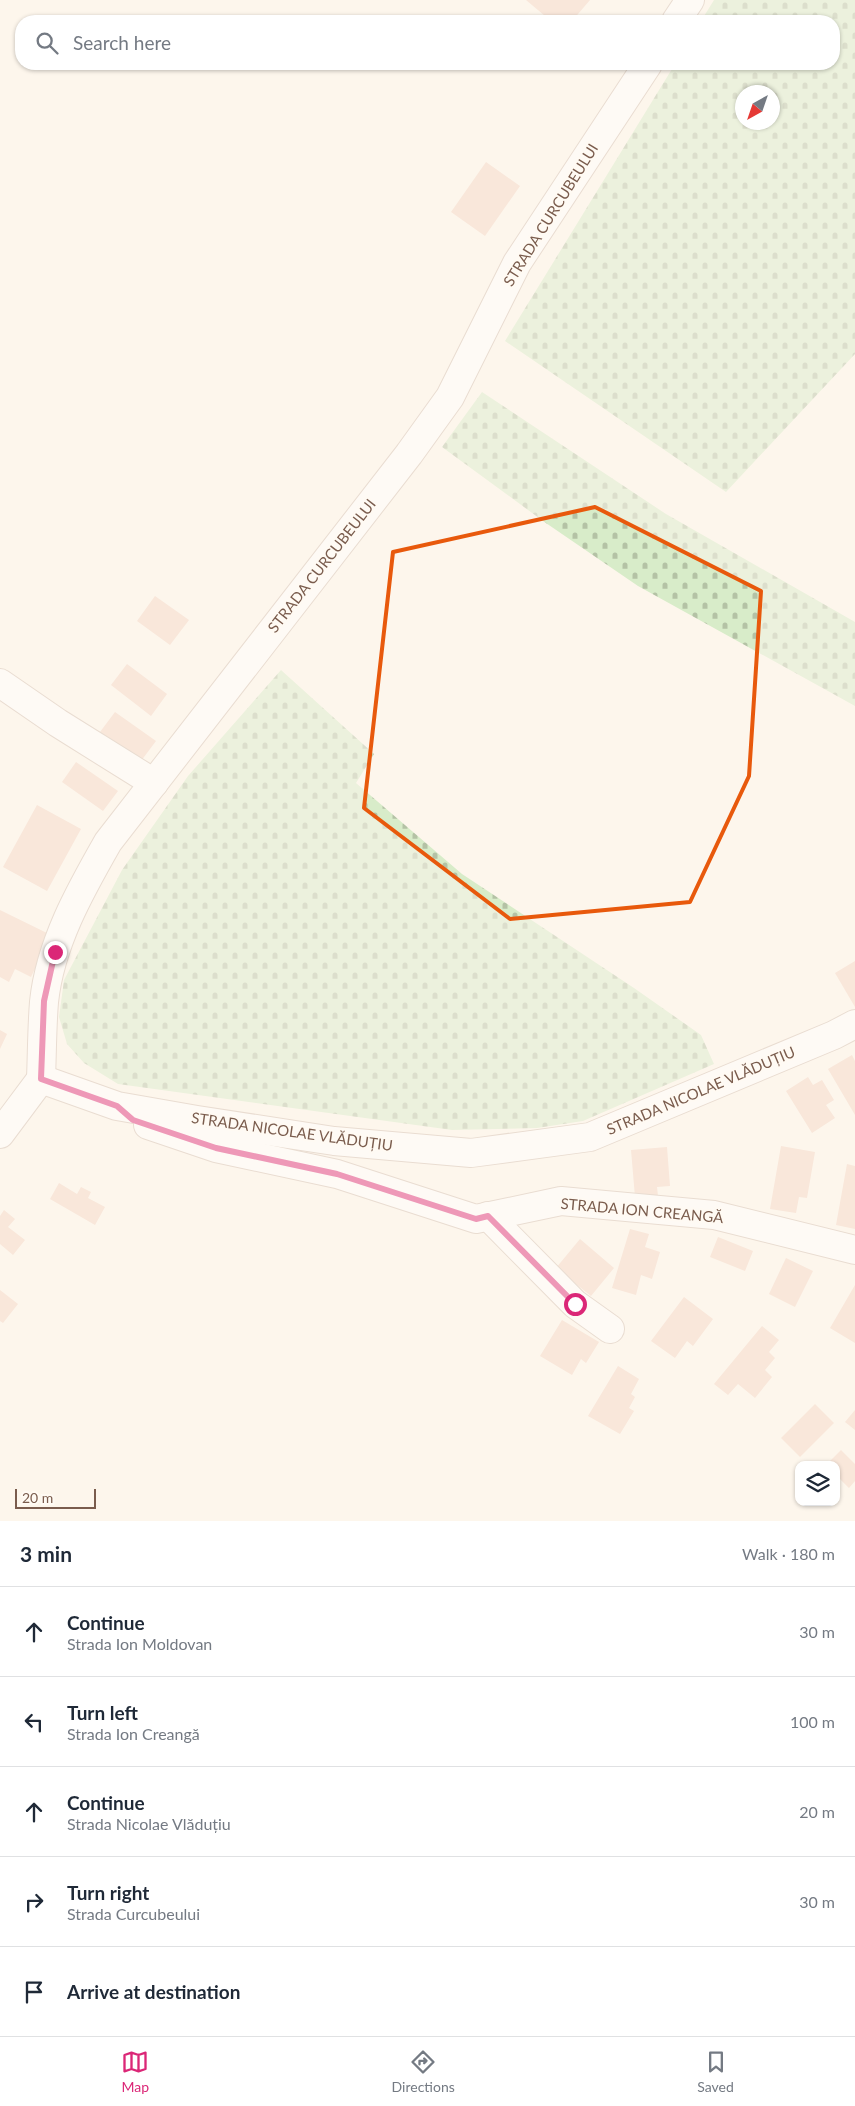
<!DOCTYPE html>
<html lang="en">
<head>
<meta charset="utf-8">
<style>
  :root { --surface:#fff; --page:#f6f6f7; --text:#1f2937; --muted:#747a83; --line:#e0e1e3; --accent:#db2777 }
  body { margin:0; font-family:Lato,sans-serif; background:var(--page); color:var(--text) }
  .controls { position:absolute; right:15px; bottom:15px; display:grid; overflow:hidden; border-radius:10px; box-shadow:0 1px 4px #0004 }
  .controls button { width:45px; height:45px; display:grid; place-items:center; padding:0; border:0; border-bottom:1px solid var(--line); background:var(--surface); color:var(--text); font:25px sans-serif }
  .compass { position:absolute; left:735px; top:85px; width:45px; height:45px; border-radius:50%; background:var(--surface); box-shadow:0 1px 4px #0004; rotate:220deg }
  .scale { position:absolute; left:15px; bottom:12px; width:81px; box-sizing:border-box; padding-left:5px; border:2px solid #7a5c4d; border-top:0; font-size:14px; line-height:18px; white-space:nowrap; color:#7a5c4d; -webkit-text-stroke:4px #fffaf3; paint-order:stroke }
  .stop { position:absolute; width:15px; height:15px; margin:-11px; border:4px solid #db2777; border-radius:50%; background:#fff }
  .stop.end { background:#db2777; border-color:#fff; box-shadow:0 1px 5px #0008 }
  .list { margin:0; padding:0; list-style:none }
  h2 { display:flex; justify-content:space-between; align-items:center; height:65px; margin:0; padding:0 20px; font-size:21px }
  h2 small { font-size:16px; font-weight:400; color:var(--muted) }
  .list li { display:grid; grid-template-columns:32px 1fr auto; gap:15px; align-items:center; box-sizing:border-box; height:90px; padding:0 20px; border-top:1px solid var(--line) }
  .list b { display:block; font-size:19px; white-space:nowrap }
  .list p { margin:0; font-size:16px; white-space:nowrap; color:var(--muted) }
  .list em { font-size:16px; font-style:normal; color:var(--muted) }
  .icon { flex:none; width:28px; height:28px; fill:none; stroke:currentColor; stroke-width:2; stroke-linecap:round; stroke-linejoin:round }
  .map { position:relative; flex:none; width:855px; height:1521px; overflow:hidden }
  .search { position:absolute; background:var(--surface); box-shadow:0 1px 4px #0004; left:15px; right:15px; top:15px; height:55px; display:flex; align-items:center; gap:12px; box-sizing:border-box; padding:0 18px; border-radius:20px; color:var(--muted); font-size:19px }
  .sheet { height:515px; background:var(--surface) }
  nav { display:flex; justify-content:space-around; align-items:center; box-sizing:border-box; height:70px; border-top:1px solid var(--line); background:var(--surface); font-size:14px; color:var(--muted) }
  nav a { display:grid; justify-items:center; gap:2px }
  nav .on { color:var(--accent) }
  .map>svg:first-child { display:block }
</style>
</head>
<body>
<div class="map">
<svg width="855" height="1521" viewBox="0 0 855 1521">
  <defs>
    <pattern id="cemetery-stones" width="16" height="16" patternUnits="userSpaceOnUse" patternTransform="scale(1.25)"><rect width="16" height="16" fill="#d8ecc9"/><path d="M2 7V4a2 2 0 0 1 4 0v3zM10 15v-3a2 2 0 0 1 4 0v3z" fill="#b4c2a5"/></pattern>
  </defs>
  <rect width="100%" height="100%" fill="#fdf6ec"/>
  <g fill="url(#cemetery-stones)" fill-rule="evenodd">
    <path d="M 714,0 L 855,0 L 855,354 L 726,492 L 505,341 L 675,64 L 834,64 L 834,21 L 701,21 ZM 742,92 L 772,92 L 772,122 L 742,122 Z"/>
    <path d="M 482,392 L 666,514 L 855,622 L 855,706 L 638,586 L 543,521 L 442,447 Z"/>
    <path d="M 281,670 L 374,754 L 356,783 L 462,874 L 634,988 L 701,1035 L 714,1064 L 583,1121 L 537,1128 L 452,1130 L 118,1084 L 84,1063 L 67,1044 L 59,1017 L 64,980 L 122,870 L 188,776 Z"/>
  </g>
  <g fill="#f3d5c3">
    <path d="M 526,0 L 590,0 L 572,21 L 551,21 Z"/>
    <path d="M 486,162 L 520,186 L 485,236 L 451,212 Z"/>
    <path d="M 155,596 L 189,620 L 170,645 L 137,621 Z"/>
    <path d="M 127,664 L 167,694 L 151,716 L 111,685 Z"/>
    <path d="M 115,712 L 156,741 L 141,761 L 100,732 Z"/>
    <path d="M 76,762 L 118,791 L 103,811 L 62,782 Z"/>
    <path d="M 37,805 L 81,829 L 47,891 L 3,867 Z"/>
    <path d="M 0,910 L 51,935 L 31,977 L 15,969 L 9,982 L 0,977 Z"/>
    <path d="M 855,961 L 855,1007 L 835,973 Z"/>
    <path d="M 0,1030 L 7,1034 L 0,1049 Z"/>
    <path d="M 852,1055 L 855,1061 L 855,1115 L 828,1069 Z"/>
    <path d="M 808,1077 L 813,1085 L 822,1080 L 834,1100 L 826,1105 L 835,1118 L 812,1133 L 786,1091 Z"/>
    <path d="M 781,1146 L 815,1152 L 807,1198 L 799,1197 L 796,1213 L 770,1209 Z"/>
    <path d="M 667,1147 L 670,1186 L 657,1187 L 658,1196 L 635,1197 L 631,1150 Z"/>
    <path d="M 847,1164 L 855,1166 L 855,1229 L 836,1225 Z"/>
    <path d="M 59,1183 L 77,1194 L 81,1187 L 91,1192 L 88,1198 L 105,1207 L 95,1225 L 50,1199 Z"/>
    <path d="M 4,1210 L 15,1219 L 8,1227 L 25,1240 L 13,1255 L 0,1244 L 0,1216 Z"/>
    <path d="M 630,1229 L 649,1234 L 645,1247 L 660,1252 L 652,1279 L 641,1275 L 636,1295 L 612,1288 Z"/>
    <path d="M 718,1237 L 753,1251 L 745,1271 L 710,1257 Z"/>
    <path d="M 580,1239 L 614,1268 L 591,1296 L 556,1268 Z"/>
    <path d="M 786,1258 L 813,1271 L 795,1307 L 769,1294 Z"/>
    <path d="M 855,1285 L 855,1343 L 830,1328 Z"/>
    <path d="M 0,1290 L 18,1304 L 3,1323 L 0,1321 Z"/>
    <path d="M 684,1297 L 713,1319 L 693,1346 L 687,1341 L 675,1358 L 651,1341 Z"/>
    <path d="M 562,1320 L 599,1342 L 586,1363 L 581,1359 L 572,1375 L 540,1356 Z"/>
    <path d="M 762,1326 L 779,1340 L 769,1352 L 775,1358 L 765,1370 L 772,1377 L 755,1398 L 738,1384 L 728,1395 L 714,1384 Z"/>
    <path d="M 618,1366 L 639,1379 L 631,1394 L 635,1397 L 629,1408 L 634,1411 L 620,1434 L 588,1416 Z"/>
    <path d="M 815,1404 L 834,1423 L 800,1457 L 781,1438 Z"/>
    <path d="M 855,1410 L 855,1430 L 845,1422 Z"/>
    <path d="M 841,1450 L 855,1464 L 855,1481 L 849,1488 L 840,1479 L 836,1483 L 836,1465 L 826,1465 Z"/>
  </g>
  <g fill="none" stroke-linecap="round" stroke-linejoin="round">
    <g stroke="#d1beb0" stroke-width="30">
      <g id="minor">
        <path d="M 676,21 L 690,0"/>
        <path d="M 0,683 L 58,723 L 154,783"/>
        <path d="M 41,1079 C 42,1053 42,1027 44,1002 C 50,944 80,891 108,842 L 409,454 L 450,397 L 517,263 L 648,64"/>
        <path d="M 41,1079 L 117,1106 L 197,1120 L 334,1141 L 471,1153 L 590,1137 L 834,1035 L 855,1024"/>
        <path d="M 148,1125 L 216,1148 L 337,1174 L 476,1219 L 561,1201 L 714,1215 L 855,1250"/>
        <path d="M 0,1134 L 41,1079"/>
        <path d="M 488,1216 L 575,1304 L 610,1329"/>
      </g>
    </g>
    <use href="#minor" stroke="#fff" stroke-width="28"/>
  </g>
  <g fill="none" stroke-linecap="round" stroke-linejoin="round">
    <path stroke="#db2777" stroke-width="6" d="M 55,952 L 44,1001 L 41,1079 L 117,1106 L 133,1120 L 216,1148 L 337,1174 L 476,1219 L 488,1216 L 575,1304"/>
  </g>
  <path d="M0 0H855V1521H0ZM 595,507 L 761,591 L 749,776 L 690,902 L 510,919 L 364,808 L 393,552 Z" fill="#fdf6ec" fill-opacity=".55" fill-rule="evenodd"/>
  <path fill="none" stroke="#e8590c" stroke-width="4" stroke-linejoin="round" d="M 595,507 L 761,591 L 749,776 L 690,902 L 510,919 L 364,808 L 393,552 Z"/>
  <g text-anchor="middle" stroke-width="4.5" stroke-linejoin="round" paint-order="stroke">
    <g font-size="15" fill="#7a5c4d" stroke="#fffaf3">
      <text transform="translate(551 215) rotate(-58)" y="5">STRADA CURCUBEULUI</text>
      <text transform="translate(322 566) rotate(-52)" y="5">STRADA CURCUBEULUI</text>
      <text transform="translate(701 1091) rotate(-23)" y="5">STRADA NICOLAE VLĂDUȚIU</text>
      <text transform="translate(292 1132) rotate(8)" y="5">STRADA NICOLAE VLĂDUȚIU</text>
      <text transform="translate(642 1211) rotate(5)" y="5">STRADA ION CREANGĂ</text>
    </g>
  </g>
</svg>
<div class="controls">
<button><svg class="icon" aria-label="layers" viewBox="0 0 24 24"><path d="M12 4l9 5-9 5-9-5zM3 14l9 5 9-5"/></svg></button>
</div>
<svg class="compass" viewBox="-18 -18 36 36"><path d="M0-13l5 13h-10z" fill="#e53935"/><path d="M0 13l5-13h-10z" fill="#747a83"/></svg>
<div class="scale">20 m</div>
<div class="stop" style="left:575px;top:1304px"></div>
<div class="stop end" style="left:55px;top:952px"></div>
<div class="search"><svg class="icon" aria-label="search" viewBox="0 0 24 24"><circle cx="10" cy="10" r="6"/><path d="M15 15l6 6"/></svg>Search here</div>
</div>
<section class="sheet">
<h2>3 min<small>Walk · 180 m</small></h2>
<ul class="list">
<li><svg class="icon" aria-label="ahead" viewBox="0 0 24 24"><path d="M12 20V5M6 11l6-6 6 6"/></svg><div><b>Continue</b><p>Strada Ion Moldovan</p></div><em>30 m</em></li>
<li><svg class="icon" aria-label="left" viewBox="0 0 24 24"><path d="M17 20v-9H6M10 6l-5 5 5 5"/></svg><div><b>Turn left</b><p>Strada Ion Creangă</p></div><em>100 m</em></li>
<li><svg class="icon" aria-label="ahead" viewBox="0 0 24 24"><path d="M12 20V5M6 11l6-6 6 6"/></svg><div><b>Continue</b><p>Strada Nicolae Vlăduțiu</p></div><em>20 m</em></li>
<li><svg class="icon" aria-label="right" viewBox="0 0 24 24"><path d="M7 20v-9h11M14 6l5 5-5 5"/></svg><div><b>Turn right</b><p>Strada Curcubeului</p></div><em>30 m</em></li>
<li><svg class="icon" aria-label="arrive" viewBox="0 0 24 24"><path d="M6 21V4h12l-3 4 3 4H6"/></svg><div><b>Arrive at destination</b></div></li>
</ul>
</section>
<nav>
<a class="on"><svg class="icon" aria-label="map" viewBox="0 0 24 24"><path d="M3 6l6-2 6 2 6-2v14l-6 2-6-2-6 2zM9 4v14M15 6v14"/></svg>Map</a>
<a><svg class="icon" aria-label="directions" viewBox="0 0 24 24"><path d="M12 3l9 9-9 9-9-9zM9 14v-3h6M13 9l2 2-2 2"/></svg>Directions</a>
<a><svg class="icon" aria-label="saved" viewBox="0 0 24 24"><path d="M7 4h10v16l-5-4-5 4z"/></svg>Saved</a>
</nav>
</body>
</html>
